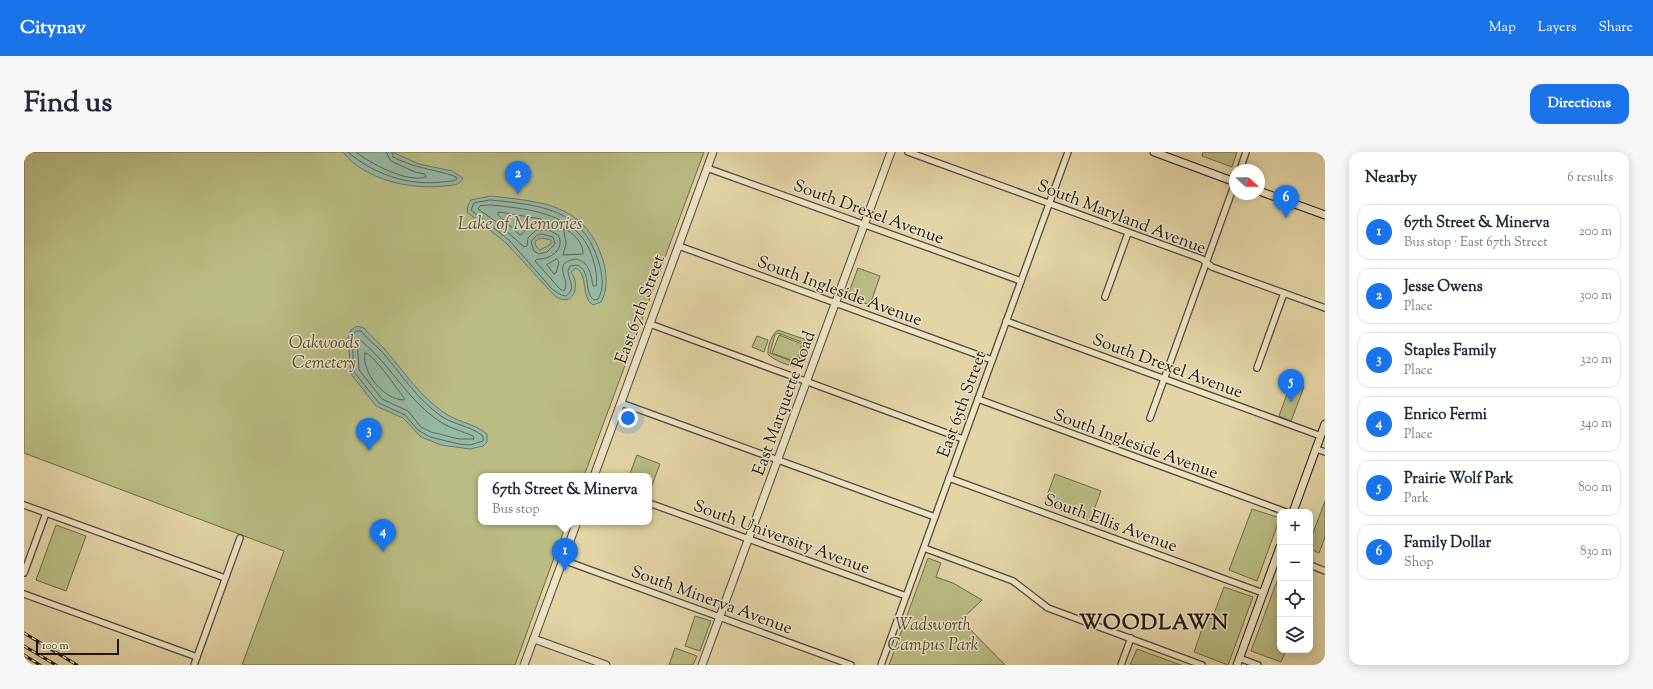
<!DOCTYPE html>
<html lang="en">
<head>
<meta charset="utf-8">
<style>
  :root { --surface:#fff; --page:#f6f6f7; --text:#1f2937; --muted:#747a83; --line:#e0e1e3; --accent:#1a73e8 }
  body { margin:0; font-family:"Sorts Mill Goudy",serif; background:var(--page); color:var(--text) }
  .controls { position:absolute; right:12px; bottom:12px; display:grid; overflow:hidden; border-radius:8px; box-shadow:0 2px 10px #0003 }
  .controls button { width:36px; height:36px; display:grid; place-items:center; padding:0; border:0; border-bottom:1px solid var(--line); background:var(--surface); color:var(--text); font:20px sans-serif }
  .compass { position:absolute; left:1205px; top:12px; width:36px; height:36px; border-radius:50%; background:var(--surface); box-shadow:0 2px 10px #0003; rotate:111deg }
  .scale { position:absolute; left:12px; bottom:10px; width:83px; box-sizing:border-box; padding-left:4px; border:2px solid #201710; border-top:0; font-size:11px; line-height:14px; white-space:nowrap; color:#201710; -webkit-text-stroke:3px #ede4c5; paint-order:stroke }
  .you { position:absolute; left:604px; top:266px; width:14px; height:14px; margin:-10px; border:3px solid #fff; border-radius:50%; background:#1a73e8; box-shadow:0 0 0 6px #1a73e833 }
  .badge { display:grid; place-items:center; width:26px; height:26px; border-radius:50%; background:var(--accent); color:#fff; font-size:13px; font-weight:700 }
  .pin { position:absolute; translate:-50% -33px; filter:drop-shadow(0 1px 2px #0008) }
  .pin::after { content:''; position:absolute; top:21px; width:14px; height:12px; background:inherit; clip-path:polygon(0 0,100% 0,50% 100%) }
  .popup { position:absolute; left:454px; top:321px; width:174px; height:52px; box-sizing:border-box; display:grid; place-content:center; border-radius:8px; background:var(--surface); filter:drop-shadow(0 1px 3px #0005); font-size:13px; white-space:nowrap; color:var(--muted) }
  .popup b { font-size:15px; color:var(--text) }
  .popup::after { content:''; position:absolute; left:50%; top:100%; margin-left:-8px; border:8px solid transparent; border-top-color:var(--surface) }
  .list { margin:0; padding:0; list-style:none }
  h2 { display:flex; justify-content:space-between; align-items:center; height:52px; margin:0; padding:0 16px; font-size:17px }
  h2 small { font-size:13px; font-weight:400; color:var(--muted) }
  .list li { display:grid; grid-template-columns:26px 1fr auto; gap:12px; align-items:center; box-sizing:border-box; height:56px; margin:0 8px 8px; padding:0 8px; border:1px solid var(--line); border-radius:12px }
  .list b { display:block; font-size:15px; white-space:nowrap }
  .list p { margin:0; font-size:13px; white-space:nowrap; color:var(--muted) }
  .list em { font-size:13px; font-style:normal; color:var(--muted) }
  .icon { flex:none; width:22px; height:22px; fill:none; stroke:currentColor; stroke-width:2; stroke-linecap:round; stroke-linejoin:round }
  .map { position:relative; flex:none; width:1301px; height:513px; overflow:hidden; border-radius:12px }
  header { display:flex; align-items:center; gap:24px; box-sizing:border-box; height:56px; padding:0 20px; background:var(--accent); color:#fff }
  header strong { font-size:19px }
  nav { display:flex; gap:22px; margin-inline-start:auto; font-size:14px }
  .intro { display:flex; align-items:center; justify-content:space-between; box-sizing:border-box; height:96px; padding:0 24px }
  h1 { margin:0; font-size:28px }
  .button { padding:10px 18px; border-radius:12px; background:var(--accent); color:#fff; font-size:14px; font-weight:700 }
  main { display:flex; gap:24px; padding:0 24px }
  aside { flex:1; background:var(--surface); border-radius:12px; box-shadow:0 2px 10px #0003 }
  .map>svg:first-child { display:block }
</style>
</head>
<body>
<header>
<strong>Citynav</strong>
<nav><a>Map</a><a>Layers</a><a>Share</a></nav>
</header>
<div class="intro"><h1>Find us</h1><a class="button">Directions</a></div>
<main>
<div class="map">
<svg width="1301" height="513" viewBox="0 0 1301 513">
  <rect width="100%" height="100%" fill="#e3d5a6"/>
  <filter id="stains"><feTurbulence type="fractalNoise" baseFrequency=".005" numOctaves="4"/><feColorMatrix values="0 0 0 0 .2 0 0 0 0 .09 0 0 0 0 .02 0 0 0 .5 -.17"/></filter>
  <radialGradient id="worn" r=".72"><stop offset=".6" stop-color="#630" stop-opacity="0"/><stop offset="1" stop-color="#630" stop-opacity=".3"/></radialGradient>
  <g fill="#b9bc83" stroke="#6c6a4a" fill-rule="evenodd">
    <path d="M 0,0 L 680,0 L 560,324 L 457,324 L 457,370 L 543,370 L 491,513 L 218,513 L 260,399 L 0,301 Z"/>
    <path d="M 1179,0 L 1213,0 L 1208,15 L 1178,4 Z"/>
    <path d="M 834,116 L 856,124 L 846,153 L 823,145 Z"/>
    <path d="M 754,178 L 780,187 C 786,194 780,207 775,214 C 768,216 749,208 744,202 C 743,196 748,181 754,178 ZM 754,181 L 780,191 L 781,194 L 773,211 L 746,201 L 751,183 Z"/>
    <path d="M 755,183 L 778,192 L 772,210 L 748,201 Z"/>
    <path d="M 733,184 L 744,188 L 740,200 L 728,195 Z"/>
    <path d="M 1267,231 L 1280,235 L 1267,269 L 1255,264 Z"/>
    <path d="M 613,303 L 636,312 L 625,341 L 625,324 L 605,324 Z"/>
    <path d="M 1031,322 L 1077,339 L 1066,369 L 1020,352 Z"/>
    <path d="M 1301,349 L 1301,385 L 1295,401 L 1286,397 L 1286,389 Z"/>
    <path d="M 1228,357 L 1256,366 L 1233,429 L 1205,418 Z"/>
    <path d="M 32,373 L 62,384 L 42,439 L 12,428 Z"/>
    <path d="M 904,406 L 917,411 L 912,425 L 929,431 L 958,448 L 937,468 L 981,513 L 865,513 Z"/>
    <path d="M 1256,421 L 1256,498 L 1262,498 L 1257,510 L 1227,499 Z"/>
    <path d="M 1200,435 L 1229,445 L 1204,513 L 1170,500 L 1182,465 L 1188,467 Z"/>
    <path d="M 671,464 L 687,469 L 676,499 L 661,494 Z"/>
    <path d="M 651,496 L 673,504 L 669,513 L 645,513 Z"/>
    <path d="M 1113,497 L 1157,513 L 1106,513 Z"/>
  </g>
  <g fill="#96b9a4" stroke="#677869" fill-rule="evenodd">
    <path d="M 319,0 L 368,0 L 395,12 L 428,19 L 439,26 C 435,34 428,33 421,34 C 388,38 340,28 319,0 Z"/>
    <path d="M 467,44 C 519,50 561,52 579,108 C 583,122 584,138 577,150 L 569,153 C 556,145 565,123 552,116 L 547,120 C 557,132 550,157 531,144 L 482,91 L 443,60 L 444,53 L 447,48 ZM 518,86 L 527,88 L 527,92 L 516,98 L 512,94 L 511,90 L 514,87 Z"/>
    <path d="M 333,174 L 340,176 C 347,185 356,191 363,200 C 381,221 395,243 419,260 C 432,270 450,271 463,282 L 463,290 L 459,294 L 446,297 L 417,293 L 397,285 L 379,266 L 352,254 L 327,222 L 324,186 L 327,178 Z"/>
  </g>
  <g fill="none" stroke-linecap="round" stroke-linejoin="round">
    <g stroke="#5b685a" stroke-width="1">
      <path d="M 324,0 C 349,22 384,34 418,30 C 423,29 429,30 433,27 L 432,25 L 427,23 C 407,17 388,15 369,5 L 368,0"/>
      <path d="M 332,0 C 347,12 383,31 402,25 L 401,22 L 391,20 L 367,9 L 362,0"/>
      <path d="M 467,48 C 515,53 558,56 574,108 C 578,120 581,136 574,147 L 570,148 C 559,140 568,119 553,113 L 546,114 L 544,118 C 544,128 553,136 542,144 L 537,143 L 528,137 L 485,88 L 447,58 L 450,51 Z"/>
      <path d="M 467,53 C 505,57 554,61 568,104 C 571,114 574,124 572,134 L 569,134 C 567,122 565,109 551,107 C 526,112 548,128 540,139 L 536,137 L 511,109 L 513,107 C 526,108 542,97 534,83 L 525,78 L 512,78 L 504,86 L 503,94 L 500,95 L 471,69 L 454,57 L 456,54 Z"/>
      <path d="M 475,60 L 517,67 L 518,70 L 507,74 L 496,83 L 474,63 Z"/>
      <path d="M 540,77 C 549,79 560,93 559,102 L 539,103 L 542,92 Z"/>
      <path d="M 518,82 L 529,85 L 531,92 L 523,100 L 515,102 L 510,99 L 507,90 L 512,84 Z"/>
      <path d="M 533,107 L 535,110 L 532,121 L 530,122 L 523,113 Z"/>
      <path d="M 332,179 L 337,179 C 344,188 352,193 359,201 C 378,223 393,247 417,264 C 430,273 447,274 459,284 L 459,289 L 446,293 L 435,292 L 406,285 L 394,278 L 381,263 L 355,251 L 330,220 L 328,186 Z"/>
      <path d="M 335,187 C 365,210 382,247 415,269 C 425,276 438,279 449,284 L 450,287 L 435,287 L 407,280 L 397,275 L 384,259 L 358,247 L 335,218 L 333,189 Z"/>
      <path d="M 341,201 C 349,201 373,237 380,246 L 380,248 C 360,248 337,220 341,201 Z"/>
    </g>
    <g stroke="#514636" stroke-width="8">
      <g id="minor">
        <path d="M 884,0 L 1178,107 L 1188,115 L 1301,156"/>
        <path d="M 683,16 L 997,129"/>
        <path d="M 1216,18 L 1222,0"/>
        <path d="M 655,94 L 968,208"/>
        <path d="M 1081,145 L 1104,81"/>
        <path d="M 982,169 L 1297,284"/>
        <path d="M 626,172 L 939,287"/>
        <path d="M 1233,216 L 1260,141"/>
        <path d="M 954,247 L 1262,360"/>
        <path d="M 597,251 L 911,365"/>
        <path d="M 1126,266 L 1211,31"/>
        <path d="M 1292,297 L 1301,300"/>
        <path d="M 925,326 L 1239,441"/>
        <path d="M 625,351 L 882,444"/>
        <path d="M 0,353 L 201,426"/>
        <path d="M 900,396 L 989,429 L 1024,456 L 1178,513"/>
        <path d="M 539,408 L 827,513"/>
        <path d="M 1286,413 L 1301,419"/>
        <path d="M 0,421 L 22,361"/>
        <path d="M 0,442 L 173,505"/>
        <path d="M 1215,506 L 1234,513"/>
        <path d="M 170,513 L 216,386"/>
        <path d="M 857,513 L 1044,0"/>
        <path d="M 1097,513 L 1107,486"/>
      </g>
    </g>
    <g stroke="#514636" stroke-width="9">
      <g id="tertiary">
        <path d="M 570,324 L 689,0"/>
        <path d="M 510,487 L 582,513"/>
        <path d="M 500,513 L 553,370"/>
        <path d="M 678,513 L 867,0"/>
      </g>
    </g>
    <g stroke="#201710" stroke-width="9">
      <g id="secondary">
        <path d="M 1130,0 L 1211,30"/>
        <path d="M 1235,39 L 1301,63"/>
        <path d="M 1269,360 L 1301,272"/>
        <path d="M 1213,513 L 1256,395"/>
      </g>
    </g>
    <use href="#minor" stroke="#ede4c5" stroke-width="5.5"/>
    <use href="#tertiary" stroke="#ede4c5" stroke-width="7"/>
    <use href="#secondary" stroke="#ede4c5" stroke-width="7"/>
    <g stroke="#201710" stroke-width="3">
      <g id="rail">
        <path d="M 0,481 L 53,513"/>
        <path d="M 0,494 L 32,513"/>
        <path d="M 0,503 L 16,513"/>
      </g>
    </g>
    <use href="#rail" stroke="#ede4c5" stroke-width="1.5" stroke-dasharray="4.5" stroke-linecap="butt"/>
  </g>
  <g text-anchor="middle" stroke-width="3" stroke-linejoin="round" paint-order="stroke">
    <g font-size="17" fill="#201710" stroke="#ede4c5">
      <text transform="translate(845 59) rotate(20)" y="6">South Drexel Avenue</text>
      <text transform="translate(1098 64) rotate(21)" y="6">South Maryland Avenue</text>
      <text transform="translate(816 138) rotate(20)" y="6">South Ingleside Avenue</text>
      <text transform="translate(615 157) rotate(-70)" y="6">East 67th Street</text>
      <text transform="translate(1144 213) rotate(20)" y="6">South Drexel Avenue</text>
      <text transform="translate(759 251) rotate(-70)" y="6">East Marquette Road</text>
      <text transform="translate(937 252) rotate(-70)" y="6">East 65th Street</text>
      <text transform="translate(1112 291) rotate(20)" y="6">South Ingleside Avenue</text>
      <text transform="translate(1087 370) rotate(20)" y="6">South Ellis Avenue</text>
      <text transform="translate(758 384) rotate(20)" y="6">South University Avenue</text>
      <text transform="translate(688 447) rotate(20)" y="6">South Minerva Avenue</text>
    </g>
    <g font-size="17" font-style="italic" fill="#4e4932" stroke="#ede4c5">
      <text x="300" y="196">Oakwoods<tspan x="300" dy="20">Cemetery</tspan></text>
      <text x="909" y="478">Wadsworth<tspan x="909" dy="20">Campus Park</tspan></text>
    </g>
    <g font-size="18" font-style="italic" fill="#495044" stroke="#ede4c5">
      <text x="496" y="77">Lake of Memories</text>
    </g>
    <g font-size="21" font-weight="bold" letter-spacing="1" fill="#201710" stroke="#ede4c5">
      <text x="1130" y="477">WOODLAWN</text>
    </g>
  </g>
  <rect width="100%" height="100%" filter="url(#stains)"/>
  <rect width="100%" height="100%" fill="url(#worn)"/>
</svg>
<div class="controls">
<button>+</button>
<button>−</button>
<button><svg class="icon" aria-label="locate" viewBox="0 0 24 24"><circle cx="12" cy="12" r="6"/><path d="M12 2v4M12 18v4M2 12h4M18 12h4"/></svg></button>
<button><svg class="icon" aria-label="layers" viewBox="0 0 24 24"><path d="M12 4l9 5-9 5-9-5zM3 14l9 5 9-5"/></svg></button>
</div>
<svg class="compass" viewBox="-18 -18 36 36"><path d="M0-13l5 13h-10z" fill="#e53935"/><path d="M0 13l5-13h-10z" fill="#747a83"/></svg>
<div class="scale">100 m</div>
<div class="you"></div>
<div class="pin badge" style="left:541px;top:419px">1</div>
<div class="popup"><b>67th Street &amp; Minerva</b>Bus stop</div>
<div class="pin badge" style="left:494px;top:42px">2</div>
<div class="pin badge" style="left:345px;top:299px">3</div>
<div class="pin badge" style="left:359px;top:400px">4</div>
<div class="pin badge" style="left:1267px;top:250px">5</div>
<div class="pin badge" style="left:1262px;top:66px">6</div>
</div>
<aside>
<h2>Nearby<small>6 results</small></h2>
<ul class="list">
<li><span class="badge">1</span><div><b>67th Street &amp; Minerva</b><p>Bus stop · East 67th Street</p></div><em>200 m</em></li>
<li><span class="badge">2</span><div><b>Jesse Owens</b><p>Place</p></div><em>300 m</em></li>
<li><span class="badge">3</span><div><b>Staples Family</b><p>Place</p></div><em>320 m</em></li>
<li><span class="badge">4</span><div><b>Enrico Fermi</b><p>Place</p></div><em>340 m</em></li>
<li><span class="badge">5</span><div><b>Prairie Wolf Park</b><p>Park</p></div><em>800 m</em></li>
<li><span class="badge">6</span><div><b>Family Dollar</b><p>Shop</p></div><em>830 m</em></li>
</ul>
</aside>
</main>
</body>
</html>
